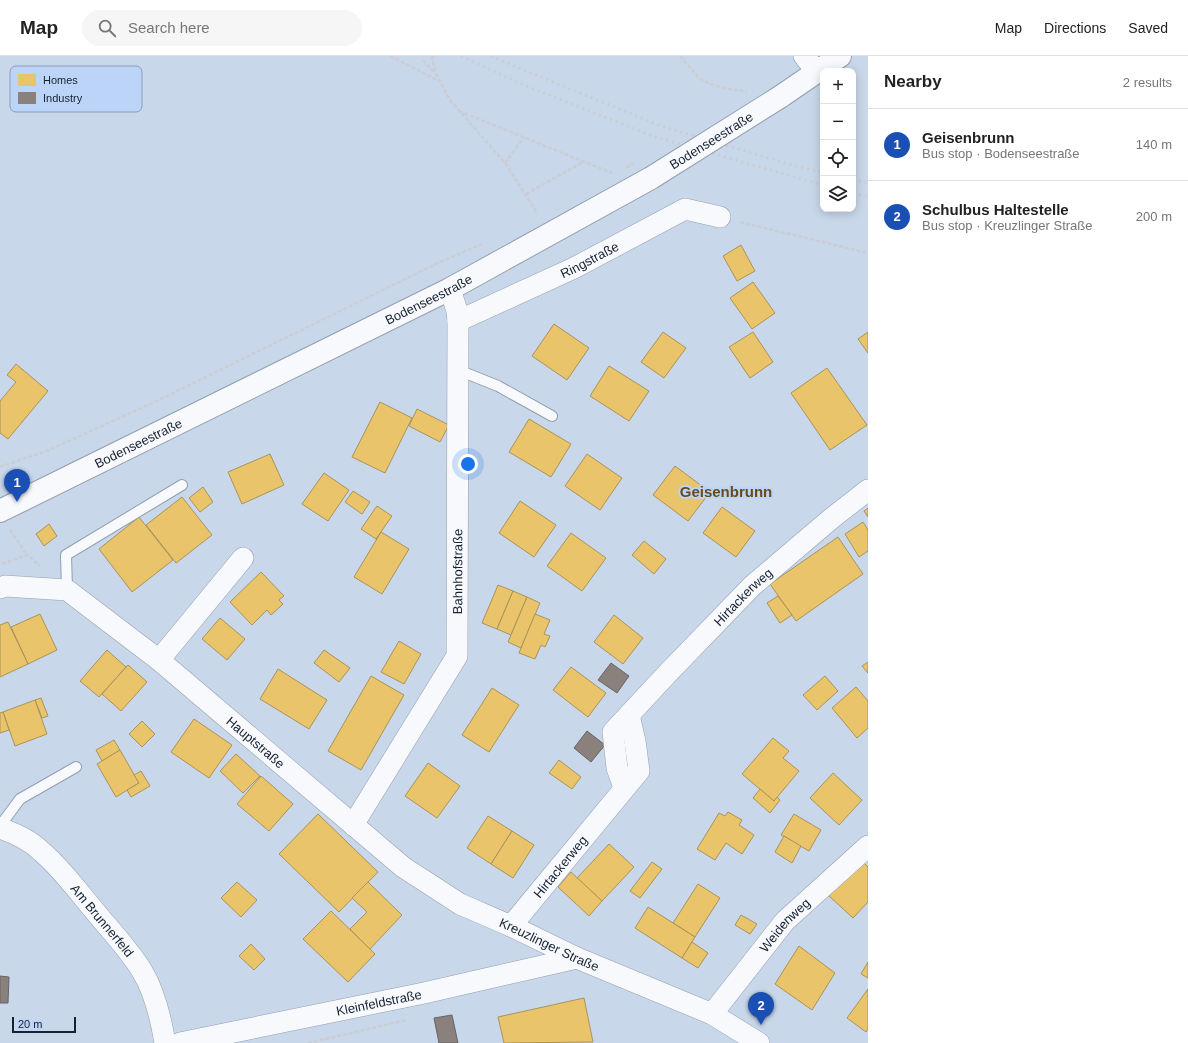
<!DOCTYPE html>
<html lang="en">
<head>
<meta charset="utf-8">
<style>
  :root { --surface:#fff; --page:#f6f6f6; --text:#222; --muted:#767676; --line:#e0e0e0; --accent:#ea580c }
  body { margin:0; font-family:Helvetica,sans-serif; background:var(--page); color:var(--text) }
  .controls { position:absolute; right:12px; top:12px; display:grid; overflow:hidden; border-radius:8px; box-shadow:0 2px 10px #0003 }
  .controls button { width:36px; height:36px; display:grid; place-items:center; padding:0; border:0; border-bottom:1px solid var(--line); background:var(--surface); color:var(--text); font:20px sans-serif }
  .scale { position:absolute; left:12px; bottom:10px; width:64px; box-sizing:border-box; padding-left:4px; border:2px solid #162131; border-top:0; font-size:11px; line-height:14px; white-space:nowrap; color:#162131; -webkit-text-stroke:3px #bcd4f7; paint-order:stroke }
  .you { position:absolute; left:468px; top:408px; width:14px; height:14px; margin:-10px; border:3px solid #fff; border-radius:50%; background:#1a73e8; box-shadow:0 0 0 6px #1a73e833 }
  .badge { display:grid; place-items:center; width:26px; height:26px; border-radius:50%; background:var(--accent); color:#fff; font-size:13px; font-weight:700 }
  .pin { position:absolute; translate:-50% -33px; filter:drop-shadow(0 1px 2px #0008) }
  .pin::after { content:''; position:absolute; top:21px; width:14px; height:12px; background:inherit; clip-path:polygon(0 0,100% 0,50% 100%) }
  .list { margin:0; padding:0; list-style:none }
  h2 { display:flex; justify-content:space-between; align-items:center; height:52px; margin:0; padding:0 16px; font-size:17px }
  h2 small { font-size:13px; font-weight:400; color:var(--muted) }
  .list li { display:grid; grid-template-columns:26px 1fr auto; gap:12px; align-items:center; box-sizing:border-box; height:72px; padding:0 16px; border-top:1px solid var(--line) }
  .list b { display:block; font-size:15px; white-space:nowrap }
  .list p { margin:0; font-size:13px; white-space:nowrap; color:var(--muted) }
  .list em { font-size:13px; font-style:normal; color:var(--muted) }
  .icon { flex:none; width:22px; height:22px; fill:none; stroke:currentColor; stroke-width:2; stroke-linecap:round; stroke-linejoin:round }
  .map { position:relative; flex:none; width:868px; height:987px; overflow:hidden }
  header { display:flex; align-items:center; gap:24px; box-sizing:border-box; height:56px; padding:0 20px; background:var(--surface); border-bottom:1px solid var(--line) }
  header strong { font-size:19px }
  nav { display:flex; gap:22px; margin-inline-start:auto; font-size:14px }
  .search { width:280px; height:36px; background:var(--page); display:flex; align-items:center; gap:10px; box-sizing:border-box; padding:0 14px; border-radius:22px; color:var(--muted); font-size:15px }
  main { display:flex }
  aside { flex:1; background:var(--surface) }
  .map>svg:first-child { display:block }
</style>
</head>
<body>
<header>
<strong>Map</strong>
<div class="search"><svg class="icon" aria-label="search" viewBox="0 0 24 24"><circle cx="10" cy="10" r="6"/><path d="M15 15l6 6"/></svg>Search here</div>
<nav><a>Map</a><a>Directions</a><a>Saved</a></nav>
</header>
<main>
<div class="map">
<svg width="868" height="987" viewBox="0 0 868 987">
  <rect width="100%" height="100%" fill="#c9d7ea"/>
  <g fill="#e9c46a" stroke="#aa9359">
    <path d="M 741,189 L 755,215 L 737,225 L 723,200 Z"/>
    <path d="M 753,226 L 775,257 L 752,273 L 730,242 Z"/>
    <path d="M 554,268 L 589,292 L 567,324 L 532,300 Z"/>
    <path d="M 663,276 L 686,292 L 664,322 L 641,306 Z"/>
    <path d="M 753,276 L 773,306 L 750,322 L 729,291 Z"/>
    <path d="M 868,276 L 868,297 L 858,283 Z"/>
    <path d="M 16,308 L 48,335 L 8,383 L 0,377 L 0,345 L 16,326 L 7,319 Z"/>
    <path d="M 609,310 L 649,335 L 629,365 L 590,340 Z"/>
    <path d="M 827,312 L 867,369 L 830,394 L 791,337 Z"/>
    <path d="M 380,346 L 412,362 L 385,417 L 352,401 Z"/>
    <path d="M 417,353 L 449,369 L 440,386 L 409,370 Z"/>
    <path d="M 529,363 L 571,388 L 551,421 L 509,396 Z"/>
    <path d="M 270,398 L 284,429 L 242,448 L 228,416 Z"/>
    <path d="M 587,398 L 622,422 L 600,454 L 565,430 Z"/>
    <path d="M 675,410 L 710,436 L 688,465 L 653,439 Z"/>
    <path d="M 324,417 L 349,434 L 328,465 L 302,448 Z"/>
    <path d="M 203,431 L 213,446 L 200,456 L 189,442 Z"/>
    <path d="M 353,435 L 370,446 L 362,458 L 345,446 Z"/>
    <path d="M 182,441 L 212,479 L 176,507 L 146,469 Z"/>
    <path d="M 520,445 L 556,469 L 534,501 L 499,477 Z"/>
    <path d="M 377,450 L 392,460 L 376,483 L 361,473 Z"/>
    <path d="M 722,451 L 755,475 L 736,501 L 703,477 Z"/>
    <path d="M 868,452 L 868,461 L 864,455 Z"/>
    <path d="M 139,461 L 173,504 L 132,536 L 99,493 Z"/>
    <path d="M 863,466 L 868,474 L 868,495 L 859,501 L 845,478 Z"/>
    <path d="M 49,468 L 57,480 L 44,490 L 36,478 Z"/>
    <path d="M 381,476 L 409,493 L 382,538 L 354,521 Z"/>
    <path d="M 571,477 L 606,502 L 582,535 L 547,510 Z"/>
    <path d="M 838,481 L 863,518 L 796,565 L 770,528 Z"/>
    <path d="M 644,485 L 666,503 L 654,518 L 632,499 Z"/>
    <path d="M 261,516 L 284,540 L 279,544 L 283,548 L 271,559 L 267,554 L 252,569 L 230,546 Z"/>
    <path d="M 498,529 L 513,535 L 497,573 L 482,567 Z"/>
    <path d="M 513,535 L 527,541 L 511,579 L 497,573 Z"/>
    <path d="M 778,540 L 792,559 L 780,567 L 767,547 Z"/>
    <path d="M 527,541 L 540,547 L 521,592 L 508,586 Z"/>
    <path d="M 40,558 L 57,594 L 28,608 L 11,571 Z"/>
    <path d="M 535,558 L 550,564 L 544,578 L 550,580 L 545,591 L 541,589 L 535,603 L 519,597 Z"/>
    <path d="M 614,559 L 643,582 L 623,608 L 594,586 Z"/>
    <path d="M 220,562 L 245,583 L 227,604 L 202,583 Z"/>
    <path d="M 8,566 L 28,608 L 0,621 L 0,569 Z"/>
    <path d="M 399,585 L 421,598 L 404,628 L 381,616 Z"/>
    <path d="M 107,594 L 126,611 L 99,641 L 80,625 Z"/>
    <path d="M 324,594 L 350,612 L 339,626 L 314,607 Z"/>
    <path d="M 868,606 L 868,617 L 862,610 Z"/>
    <path d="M 128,609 L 147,626 L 121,655 L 102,638 Z"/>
    <path d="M 571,611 L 606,637 L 588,661 L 553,634 Z"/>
    <path d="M 278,613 L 327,644 L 309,673 L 260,643 Z"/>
    <path d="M 371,620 L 404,639 L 361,714 L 328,695 Z"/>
    <path d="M 825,620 L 838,635 L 817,654 L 803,639 Z"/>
    <path d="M 856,631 L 868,645 L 868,672 L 857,682 L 832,652 Z"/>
    <path d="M 492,632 L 519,649 L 489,696 L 462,679 Z"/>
    <path d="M 41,642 L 48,660 L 42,662 L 35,644 Z"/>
    <path d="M 35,644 L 47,678 L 15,690 L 3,656 Z"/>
    <path d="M 3,656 L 9,674 L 0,677 L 0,657 Z"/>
    <path d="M 194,663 L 232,689 L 209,722 L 171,696 Z"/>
    <path d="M 142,665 L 155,678 L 142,691 L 129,678 Z"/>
    <path d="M 773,682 L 789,695 L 783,702 L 799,715 L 774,745 L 742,718 Z"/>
    <path d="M 114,684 L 120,694 L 102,705 L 96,694 Z"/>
    <path d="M 120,694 L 139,727 L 116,741 L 97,708 Z"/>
    <path d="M 236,698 L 260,720 L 243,737 L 220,715 Z"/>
    <path d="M 559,704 L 581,721 L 572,733 L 549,717 Z"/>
    <path d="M 428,707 L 460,730 L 437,762 L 405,740 Z"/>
    <path d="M 141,715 L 150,730 L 131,741 L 127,734 L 139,727 L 134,719 Z"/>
    <path d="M 833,717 L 862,744 L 839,769 L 810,742 Z"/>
    <path d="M 261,720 L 293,748 L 269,775 L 237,748 Z"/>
    <path d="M 760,733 L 774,745 L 777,741 L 780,744 L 770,757 L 753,742 Z"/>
    <path d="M 728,756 L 742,764 L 739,769 L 754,779 L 742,798 L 726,787 L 715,804 L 697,793 L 719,757 L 725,760 Z"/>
    <path d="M 318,758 L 378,816 L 339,856 L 279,798 Z"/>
    <path d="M 794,758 L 821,774 L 809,795 L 781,779 Z"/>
    <path d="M 488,760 L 512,775 L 491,808 L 467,792 Z"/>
    <path d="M 512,775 L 534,789 L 513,822 L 491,808 Z"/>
    <path d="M 784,780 L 801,790 L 792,807 L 775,796 Z"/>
    <path d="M 609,788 L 634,811 L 602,845 L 577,822 Z"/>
    <path d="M 861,804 L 868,811 L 868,846 L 853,862 L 828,839 Z"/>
    <path d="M 652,806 L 662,813 L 640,842 L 630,835 Z"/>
    <path d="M 571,816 L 602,845 L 589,860 L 558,831 Z"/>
    <path d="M 237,826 L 257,844 L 241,861 L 221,842 Z"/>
    <path d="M 368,826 L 402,859 L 370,893 L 350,873 L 367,856 L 352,842 Z"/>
    <path d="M 698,828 L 720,842 L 695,881 L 673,867 Z"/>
    <path d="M 648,851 L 695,881 L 682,902 L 635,872 Z"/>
    <path d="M 331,855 L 375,898 L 348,926 L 303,883 Z"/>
    <path d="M 741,859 L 757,868 L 750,878 L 735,869 Z"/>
    <path d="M 692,886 L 708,897 L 698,912 L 682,902 Z"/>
    <path d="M 251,888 L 265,903 L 254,914 L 239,900 Z"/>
    <path d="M 799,890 L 835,917 L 812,954 L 775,928 Z"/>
    <path d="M 868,906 L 868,922 L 861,918 Z"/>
    <path d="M 868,933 L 868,973 L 866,976 L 847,962 Z"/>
    <path d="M 584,942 L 593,986 L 504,987 L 498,961 Z"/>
  </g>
  <g fill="#8a817c" stroke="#676466">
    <path d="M 611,607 L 629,620 L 617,637 L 598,624 Z"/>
    <path d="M 587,675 L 605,689 L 591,706 L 574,692 Z"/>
    <path d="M 0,920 L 9,921 L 8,947 L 0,947 Z"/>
    <path d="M 452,959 L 458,987 L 439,987 L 434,962 Z"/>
  </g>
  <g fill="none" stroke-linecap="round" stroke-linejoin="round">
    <g stroke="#939faf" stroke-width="12">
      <g id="service">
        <path d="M 458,314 L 498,330 L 552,360"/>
        <path d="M 67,534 L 66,499 L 182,429"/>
        <path d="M 0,770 L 20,743 L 76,711"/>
      </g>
    </g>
    <g stroke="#939faf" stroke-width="22">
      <g id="minor">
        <path d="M 804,0 L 817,16"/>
        <path id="s1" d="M 458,265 L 574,212 L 685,153 L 720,161"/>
        <path id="s2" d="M 0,532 L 5,530 L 67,534 L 159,604 L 403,811 L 460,848 L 511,870 L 577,902 L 712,958 L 759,987"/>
        <path d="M 159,604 L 243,502"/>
        <path id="s3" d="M 624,731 L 617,712 L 613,676 L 667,618 L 752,530 L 832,462 L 868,434"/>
        <path id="s4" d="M 353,769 L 457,600 L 458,265 L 457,255 L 450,233"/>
        <path id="s5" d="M 0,772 C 16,778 30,784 42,796 C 61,812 77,834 93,853 C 109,873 128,892 142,915 C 155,936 161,963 165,987"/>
        <path id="s6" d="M 511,870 L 639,715 L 635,685 L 629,659"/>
        <path id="s7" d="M 712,958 L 785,865 L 868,790"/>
        <path id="s8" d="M 180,987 L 424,937 L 577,902"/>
      </g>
    </g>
    <g stroke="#939faf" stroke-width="24">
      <g id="secondary">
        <path d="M 780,41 L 840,0"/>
        <path id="s9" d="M 0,455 L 450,233 L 651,122"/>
      </g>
    </g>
    <g stroke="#caced4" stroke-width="2.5" stroke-dasharray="4 2" stroke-linecap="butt">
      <path d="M 390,0 L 441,26"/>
      <path d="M 433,0 L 432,2 L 436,17 L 449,43 L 505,107 L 538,158"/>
      <path d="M 680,0 L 699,22 C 713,31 730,34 747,35"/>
      <path d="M 423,4 L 435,17"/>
      <path d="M 459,55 L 612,117"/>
      <path d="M 505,107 L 524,81"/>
      <path d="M 526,138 L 583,106"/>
      <path d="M 740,166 L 868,197"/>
      <path d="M 0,411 L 49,394 L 159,344 L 438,207 L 482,188"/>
      <path d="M 10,474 L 27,499"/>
      <path d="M 2,508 L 27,499 L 40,510"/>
      <path d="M 308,987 L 407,964"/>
    </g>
    <use href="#service" stroke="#f7f9fc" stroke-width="10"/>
    <use href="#minor" stroke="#f7f9fc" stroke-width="21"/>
    <use href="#secondary" stroke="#f7f9fc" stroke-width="22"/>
    <g stroke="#c9cdd3" stroke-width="3" stroke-dasharray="2 4" stroke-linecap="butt">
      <path d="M 461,0 L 526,30 L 655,81 L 823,129"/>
      <path d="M 491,0 L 531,17 L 661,70 L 799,111 L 823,116"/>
      <path d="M 853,123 L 868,127"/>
      <path d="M 853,137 L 868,141"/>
    </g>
    <g stroke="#939faf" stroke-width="24" stroke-linecap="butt">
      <g id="secondary-bridge">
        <path id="s10" d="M 651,122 L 780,41"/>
      </g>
    </g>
    <path stroke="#caced4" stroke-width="2.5" stroke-dasharray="4 2" stroke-linecap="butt" d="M 626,112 L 634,107"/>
    <use href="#secondary-bridge" stroke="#f7f9fc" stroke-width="22"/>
  </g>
  <g text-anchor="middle" stroke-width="4" stroke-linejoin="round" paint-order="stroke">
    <g font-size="13" fill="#162131" stroke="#bcd4f7">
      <text dy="5" stroke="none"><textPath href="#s10" startOffset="71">Bodenseestraße</textPath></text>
      <text dy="5" stroke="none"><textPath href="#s1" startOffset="145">Ringstraße</textPath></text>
      <text dy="5" stroke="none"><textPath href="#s9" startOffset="478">Bodenseestraße</textPath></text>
      <text dy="5" stroke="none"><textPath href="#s9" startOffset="154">Bodenseestraße</textPath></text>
      <text dy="5" stroke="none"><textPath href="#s4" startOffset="283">Bahnhofstraße</textPath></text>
      <text dy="5" stroke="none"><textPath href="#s3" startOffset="244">Hirtackerweg</textPath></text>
      <text dy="5" stroke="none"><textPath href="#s2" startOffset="310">Hauptstraße</textPath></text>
      <text dy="5" stroke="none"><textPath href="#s6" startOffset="77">Hirtackerweg</textPath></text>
      <text dy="5" stroke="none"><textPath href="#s5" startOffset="140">Am Brunnerfeld</textPath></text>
      <text dy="5" stroke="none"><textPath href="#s7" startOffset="115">Weidenweg</textPath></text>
      <text dy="5" stroke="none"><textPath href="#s2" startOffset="669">Kreuzlinger Straße</textPath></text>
      <text dy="5" stroke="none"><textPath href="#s8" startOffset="203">Kleinfeldstraße</textPath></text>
    </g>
    <g font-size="15" font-weight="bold" fill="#6a4a15" stroke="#bcd4f7">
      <text x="726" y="441">Geisenbrunn</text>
    </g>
  </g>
  <rect x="10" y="10" width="132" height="46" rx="6" fill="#bcd4f7" stroke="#8a9ebc" stroke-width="1"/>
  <rect x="18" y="18" width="18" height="12" fill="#e9c46a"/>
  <rect x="18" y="36" width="18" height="12" fill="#8a817c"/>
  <g font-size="11" fill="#162131">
    <text x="43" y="28">Homes</text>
    <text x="43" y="46">Industry</text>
  </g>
</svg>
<div class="controls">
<button>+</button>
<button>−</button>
<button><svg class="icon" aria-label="locate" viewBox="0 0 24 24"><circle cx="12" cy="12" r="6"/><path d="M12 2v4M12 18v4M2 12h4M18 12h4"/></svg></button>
<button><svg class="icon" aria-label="layers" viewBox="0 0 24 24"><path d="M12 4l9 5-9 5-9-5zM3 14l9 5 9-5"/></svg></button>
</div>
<div class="scale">20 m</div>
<div class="you"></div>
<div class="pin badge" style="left:17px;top:446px;background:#1a4fb4">1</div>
<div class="pin badge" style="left:761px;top:969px;background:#1a4fb4">2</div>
</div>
<aside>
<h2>Nearby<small>2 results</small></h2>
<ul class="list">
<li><span class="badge" style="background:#1a4fb4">1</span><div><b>Geisenbrunn</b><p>Bus stop · Bodenseestraße</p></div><em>140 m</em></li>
<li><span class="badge" style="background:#1a4fb4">2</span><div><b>Schulbus Haltestelle</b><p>Bus stop · Kreuzlinger Straße</p></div><em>200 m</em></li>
</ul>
</aside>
</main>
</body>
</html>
